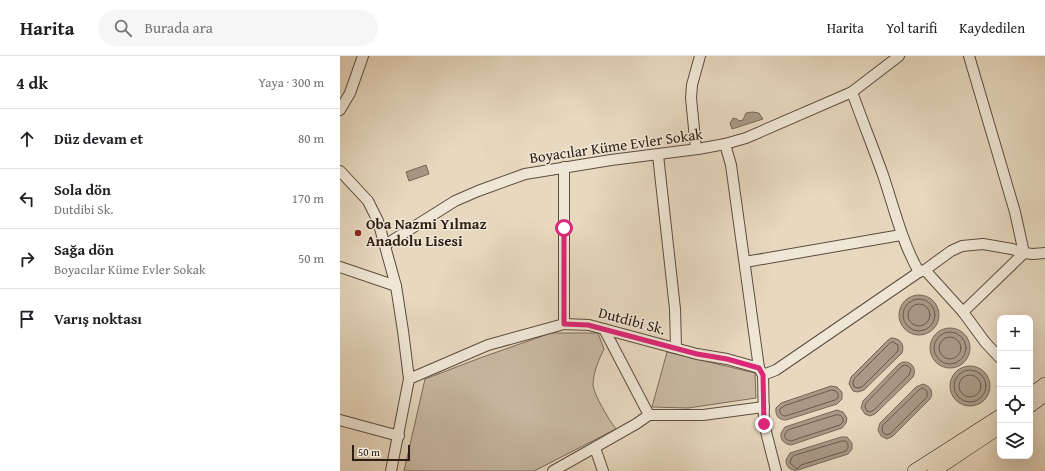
<!DOCTYPE html>
<html lang="tr">
<head>
<meta charset="utf-8">
<style>
  :root { --surface:#fff; --page:#f6f6f6; --text:#202124; --muted:#757577; --line:#e0e0e0 }
  body { margin:0; font-family:"Gentium Book Plus",serif; background:var(--page); color:var(--text) }
  .controls { position:absolute; right:12px; bottom:12px; display:grid; overflow:hidden; border-radius:8px; box-shadow:0 4px 16px #0002 }
  .controls button { width:36px; height:36px; display:grid; place-items:center; padding:0; border:0; border-bottom:1px solid var(--line); background:var(--surface); color:var(--text); font:20px sans-serif }
  .scale { position:absolute; left:12px; bottom:10px; width:58px; box-sizing:border-box; padding-left:4px; border:2px solid #2e1d14; border-top:0; font-size:11px; line-height:14px; white-space:nowrap; color:#2e1d14; -webkit-text-stroke:3px #efe6d5; paint-order:stroke }
  .stop { position:absolute; width:12px; height:12px; margin:-9px; border:3px solid #db2777; border-radius:50%; background:#fff }
  .stop.end { background:#db2777; border-color:#fff; box-shadow:0 1px 4px #0008 }
  .list { margin:0; padding:0; list-style:none }
  h2 { display:flex; justify-content:space-between; align-items:center; height:52px; margin:0; padding:0 16px; font-size:17px }
  h2 small { font-size:13px; font-weight:400; color:var(--muted) }
  .list li { display:grid; grid-template-columns:26px 1fr auto; gap:12px; align-items:center; box-sizing:border-box; height:60px; padding:0 16px; border-top:1px solid var(--line) }
  .list b { display:block; font-size:15px; white-space:nowrap }
  .list p { margin:0; font-size:13px; white-space:nowrap; color:var(--muted) }
  .list em { font-size:13px; font-style:normal; color:var(--muted) }
  .icon { flex:none; width:22px; height:22px; fill:none; stroke:currentColor; stroke-width:2; stroke-linecap:round; stroke-linejoin:round }
  .map { position:relative; flex:none; width:705px; height:415px; overflow:hidden }
  header { display:flex; align-items:center; gap:24px; box-sizing:border-box; height:56px; padding:0 20px; background:var(--surface); border-bottom:1px solid var(--line) }
  header strong { font-size:19px }
  nav { display:flex; gap:22px; margin-inline-start:auto; font-size:14px }
  .search { width:280px; height:36px; background:var(--page); display:flex; align-items:center; gap:10px; box-sizing:border-box; padding:0 14px; border-radius:22px; color:var(--muted); font-size:15px }
  main { display:flex }
  aside { flex:1; background:var(--surface) }
  .map>svg:first-child { display:block }
</style>
</head>
<body>
<header>
<strong>Harita</strong>
<div class="search"><svg class="icon" aria-label="search" viewBox="0 0 24 24"><circle cx="10" cy="10" r="6"/><path d="M15 15l6 6"/></svg>Burada ara</div>
<nav><a>Harita</a><a>Yol tarifi</a><a>Kaydedilen</a></nav>
</header>
<main>
<aside>
<h2>4 dk<small>Yaya · 300 m</small></h2>
<ul class="list">
<li><svg class="icon" aria-label="ahead" viewBox="0 0 24 24"><path d="M12 20V5M6 11l6-6 6 6"/></svg><div><b>Düz devam et</b></div><em>80 m</em></li>
<li><svg class="icon" aria-label="left" viewBox="0 0 24 24"><path d="M17 20v-9H6M10 6l-5 5 5 5"/></svg><div><b>Sola dön</b><p>Dutdibi Sk.</p></div><em>170 m</em></li>
<li><svg class="icon" aria-label="right" viewBox="0 0 24 24"><path d="M7 20v-9h11M14 6l5 5-5 5"/></svg><div><b>Sağa dön</b><p>Boyacılar Küme Evler Sokak</p></div><em>50 m</em></li>
<li><svg class="icon" aria-label="arrive" viewBox="0 0 24 24"><path d="M6 21V4h12l-3 4 3 4H6"/></svg><div><b>Varış noktası</b></div></li>
</ul>
</aside>
<div class="map">
<svg width="705" height="415" viewBox="0 0 705 415">
  <rect width="100%" height="100%" fill="#e7d8bf"/>
  <filter id="stains"><feTurbulence type="fractalNoise" baseFrequency=".005" numOctaves="4"/><feColorMatrix values="0 0 0 0 .2 0 0 0 0 .09 0 0 0 0 .02 0 0 0 .5 -.17"/></filter>
  <radialGradient id="worn" r=".72"><stop offset=".6" stop-color="#630" stop-opacity="0"/><stop offset="1" stop-color="#630" stop-opacity=".3"/></radialGradient>
  <g fill="#c8b8a2" stroke="#7b6a5b">
    <path d="M 211,277 L 258,277 L 264,293 C 259,303 253,317 253,329 C 254,339 269,364 276,373 L 194,415 L 64,415 L 85,323 L 140,302 Z"/>
    <path d="M 327,296 L 415,317 L 416,342 L 348,352 L 312,351 Z"/>
  </g>
  <g fill="#a89885" stroke="#776758">
    <path d="M 412,56 L 419,57 L 423,63 L 392,73 L 390,67 L 393,62 L 397,63 L 399,65 L 403,64 L 406,57 Z"/>
    <path d="M 86,109 L 89,118 L 69,125 L 66,116 Z"/>
    <circle cx="579" cy="259" r="20"/>
    <circle cx="610" cy="292" r="20"/>
    <path d="M 551,282 C 560,282 565,288 562,297 L 524,334 L 518,336 L 513,335 L 509,328 L 511,321 L 548,284 Z"/>
    <path d="M 563,306 C 572,305 577,313 573,321 L 535,358 L 530,360 L 525,358 L 521,352 L 523,345 L 559,308 Z"/>
    <circle cx="630" cy="330" r="20"/>
    <path d="M 583,328 C 591,330 594,337 590,343 L 553,380 L 547,383 L 541,380 L 538,374 L 540,367 L 576,331 Z"/>
    <path d="M 491,330 L 497,331 L 502,336 L 502,343 L 497,348 L 446,364 C 439,364 435,360 436,352 L 441,347 Z"/>
    <path d="M 497,354 L 503,356 L 507,362 L 506,367 L 502,372 L 451,389 C 444,388 440,384 441,377 L 445,371 Z"/>
    <path d="M 501,381 L 507,381 L 512,387 L 512,393 L 508,398 L 458,414 C 450,415 446,411 446,404 L 450,397 Z"/>
  </g>
  <g fill="none" stroke-linecap="round" stroke-linejoin="round">
    <g stroke="#6b5a4c" stroke-width="1">
      <circle cx="579" cy="259" r="16"/>
      <circle cx="579" cy="259" r="11"/>
      <circle cx="610" cy="292" r="16"/>
      <circle cx="610" cy="292" r="11"/>
      <path d="M 553,286 L 558,289 L 558,295 L 522,331 L 518,332 L 514,331 L 513,327 L 514,323 L 550,287 Z"/>
      <path d="M 565,309 L 568,310 L 571,313 L 569,319 L 534,354 L 530,356 L 527,355 L 525,351 L 526,347 L 561,311 Z"/>
      <circle cx="630" cy="330" r="16"/>
      <circle cx="630" cy="330" r="11"/>
      <path d="M 583,332 L 587,335 L 587,341 L 551,377 L 547,379 L 543,377 L 542,373 L 543,369 L 579,334 Z"/>
      <path d="M 492,334 L 496,335 L 498,338 L 498,342 L 495,344 L 446,360 C 442,360 439,358 440,353 L 444,350 Z"/>
      <path d="M 496,359 L 500,359 L 503,362 L 503,366 L 500,369 L 451,385 C 446,384 444,382 445,378 L 448,374 Z"/>
      <path d="M 502,385 L 506,385 L 508,388 L 508,392 L 506,395 L 461,409 L 457,413 L 450,407 L 451,403 L 453,400 Z"/>
    </g>
    <g stroke="#5c4c3f" stroke-width="12">
      <g id="minor">
        <path d="M 512,36 C 522,64 533,91 543,119 C 554,152 562,186 579,216 L 585,214 L 623,256 L 645,286 L 660,302"/>
        <path d="M 0,54 L 10,37 L 23,0"/>
        <path d="M 385,88 L 391,109 L 419,312 L 423,319 L 424,368 L 436,415"/>
        <path d="M 356,93 L 351,42 L 352,29 L 360,0"/>
        <path d="M 318,99 L 335,253 L 336,292"/>
        <path d="M 224,111 L 224,268"/>
        <path d="M 0,115 L 28,145 L 38,165 L 56,230 L 63,275 L 69,323 L 51,415"/>
        <path d="M 45,189 L 115,145 L 138,135 L 185,118 L 271,104 L 358,93 L 385,88 L 406,82 L 512,36 L 559,0"/>
        <path d="M 405,206 L 561,179"/>
        <path d="M 0,211 L 56,230"/>
        <path d="M 585,214 L 611,195 L 622,190 L 643,188 L 672,193 L 684,197 L 693,198 L 705,197"/>
        <path d="M 623,256 L 684,197 L 675,156 L 629,0"/>
        <path d="M 264,273 L 309,359"/>
        <path d="M 423,319 L 436,314 L 579,216"/>
        <path d="M 69,323 L 148,289 L 224,268 L 249,269 L 357,298 L 387,303 L 419,312"/>
        <path d="M 0,364 L 59,380"/>
        <path d="M 255,392 L 263,415"/>
        <path d="M 213,415 L 296,368 L 309,359 L 363,359 L 424,351"/>
      </g>
    </g>
    <g stroke="#2e1d14" stroke-width="14">
      <g id="major">
        <path d="M 690,339 L 705,328"/>
        <path d="M 690,350 L 705,339"/>
        <path d="M 574,415 L 660,360"/>
        <path d="M 594,415 L 660,371"/>
      </g>
    </g>
    <use href="#minor" stroke="#efe6d5" stroke-width="10"/>
    <use href="#major" stroke="#e7d8bf" stroke-width="13"/>
  </g>
  <g fill="none" stroke-linecap="round" stroke-linejoin="round">
    <path stroke="#db2777" stroke-width="5" d="M 224,172 L 224,268 L 248,269 L 357,298 L 387,303 L 419,312 L 423,319 L 424,368"/>
  </g>
  <circle fill="#8f2418" stroke="#efe6d5" stroke-width="1.5" cx="18" cy="177" r="4"/>
  <g text-anchor="middle" stroke-width="3" stroke-linejoin="round" paint-order="stroke">
    <g font-size="15" fill="#2e1d14" stroke="#efe6d5">
      <text transform="translate(276 90) rotate(-8)" y="5">Boyacılar Küme Evler Sokak</text>
      <text transform="translate(292 265) rotate(15)" y="5">Dutdibi Sk.</text>
    </g>
    <g font-size="15" font-weight="bold" fill="#2e1d14" stroke="#efe6d5" text-anchor="start">
      <text x="26" y="173">Oba Nazmi Yılmaz<tspan x="26" dy="17">Anadolu Lisesi</tspan></text>
    </g>
  </g>
  <rect width="100%" height="100%" filter="url(#stains)"/>
  <rect width="100%" height="100%" fill="url(#worn)"/>
</svg>
<div class="controls">
<button>+</button>
<button>−</button>
<button><svg class="icon" aria-label="locate" viewBox="0 0 24 24"><circle cx="12" cy="12" r="6"/><path d="M12 2v4M12 18v4M2 12h4M18 12h4"/></svg></button>
<button><svg class="icon" aria-label="layers" viewBox="0 0 24 24"><path d="M12 4l9 5-9 5-9-5zM3 14l9 5 9-5"/></svg></button>
</div>
<div class="scale">50 m</div>
<div class="stop" style="left:224px;top:172px"></div>
<div class="stop end" style="left:424px;top:368px"></div>
</div>
</main>
</body>
</html>
